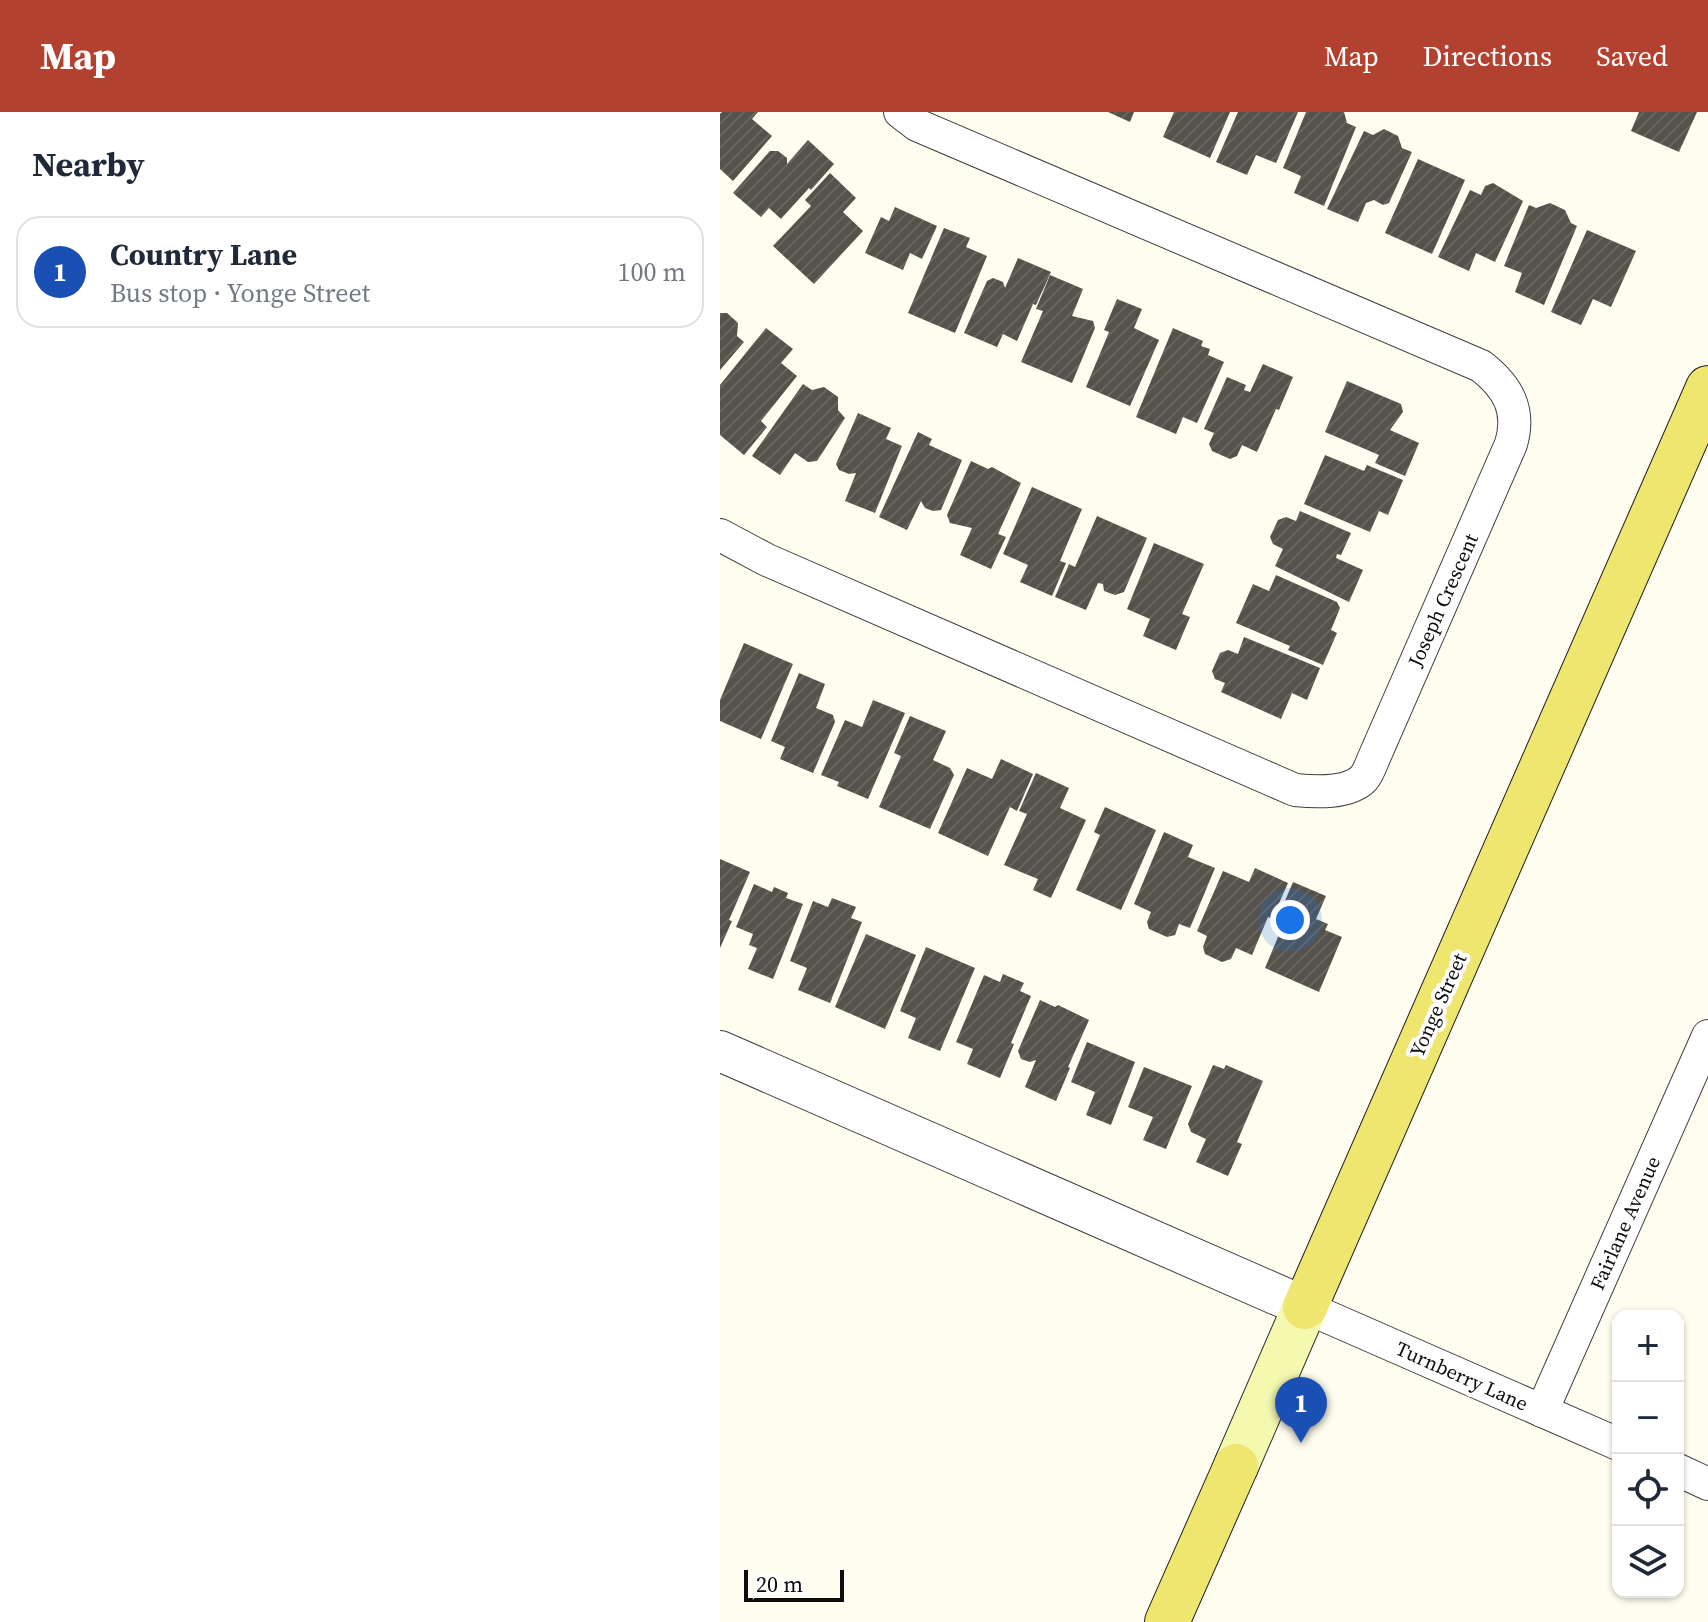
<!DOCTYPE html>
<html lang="en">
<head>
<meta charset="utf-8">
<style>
  :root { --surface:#fff; --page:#f2f2f3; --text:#1f2937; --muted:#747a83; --line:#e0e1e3; --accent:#b34130 }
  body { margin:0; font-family:"Source Serif 4",serif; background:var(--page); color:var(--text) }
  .controls { position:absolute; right:24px; bottom:24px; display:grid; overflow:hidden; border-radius:16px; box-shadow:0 2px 6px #0004 }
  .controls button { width:72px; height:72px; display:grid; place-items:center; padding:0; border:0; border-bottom:2px solid var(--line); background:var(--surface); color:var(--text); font:40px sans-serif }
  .scale { position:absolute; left:24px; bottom:20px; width:100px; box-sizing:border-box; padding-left:8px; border:4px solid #0d0d0d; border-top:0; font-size:22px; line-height:28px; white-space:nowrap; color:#0d0d0d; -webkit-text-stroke:6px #fff; paint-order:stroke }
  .you { position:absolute; left:570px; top:808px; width:28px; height:28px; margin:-20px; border:6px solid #fff; border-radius:50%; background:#1a73e8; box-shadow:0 0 0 12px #1a73e833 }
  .badge { display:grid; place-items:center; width:52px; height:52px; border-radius:50%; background:var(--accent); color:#fff; font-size:26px; font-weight:700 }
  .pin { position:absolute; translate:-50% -66px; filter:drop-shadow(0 2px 4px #0008) }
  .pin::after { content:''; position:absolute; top:42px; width:28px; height:24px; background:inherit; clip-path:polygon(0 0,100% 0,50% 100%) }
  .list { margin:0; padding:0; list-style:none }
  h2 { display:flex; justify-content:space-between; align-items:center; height:104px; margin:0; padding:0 32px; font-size:34px }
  h2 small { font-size:26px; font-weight:400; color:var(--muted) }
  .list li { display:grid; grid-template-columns:52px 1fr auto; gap:24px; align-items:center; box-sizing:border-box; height:112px; margin:0 16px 16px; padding:0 16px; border:2px solid var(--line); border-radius:24px }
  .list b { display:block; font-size:30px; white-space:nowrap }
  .list p { margin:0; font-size:26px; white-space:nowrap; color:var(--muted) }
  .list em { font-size:26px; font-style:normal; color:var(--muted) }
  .icon { flex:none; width:44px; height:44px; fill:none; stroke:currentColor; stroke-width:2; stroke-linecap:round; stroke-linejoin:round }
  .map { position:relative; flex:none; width:988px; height:1510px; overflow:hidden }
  header { display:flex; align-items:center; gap:48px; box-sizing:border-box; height:112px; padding:0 40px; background:var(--accent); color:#fff }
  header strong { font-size:38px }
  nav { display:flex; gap:44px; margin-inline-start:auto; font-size:28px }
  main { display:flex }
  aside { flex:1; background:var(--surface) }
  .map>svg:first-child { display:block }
</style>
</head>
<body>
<header>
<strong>Map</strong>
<nav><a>Map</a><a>Directions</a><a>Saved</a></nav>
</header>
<main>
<aside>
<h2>Nearby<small></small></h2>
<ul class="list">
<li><span class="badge" style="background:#1a4fb4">1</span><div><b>Country Lane</b><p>Bus stop · Yonge Street</p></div><em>100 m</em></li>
</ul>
</aside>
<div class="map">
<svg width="988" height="1510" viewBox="0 0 988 1510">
  <defs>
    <pattern id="building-hatch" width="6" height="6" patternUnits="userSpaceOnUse" patternTransform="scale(2)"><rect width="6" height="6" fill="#55514b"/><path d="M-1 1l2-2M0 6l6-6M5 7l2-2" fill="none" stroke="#686560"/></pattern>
  </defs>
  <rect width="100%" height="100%" fill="#fefdef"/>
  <g fill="url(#building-hatch)">
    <path d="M 2,0 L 38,0 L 32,7 L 52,24 L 13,69 L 0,57 L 0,2 Z"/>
    <path d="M 388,0 L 414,0 L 410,10 Z"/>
    <path d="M 454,0 L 510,0 L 490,46 L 443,25 Z"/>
    <path d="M 518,0 L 578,0 L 556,51 L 536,43 L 527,63 L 496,50 Z"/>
    <path d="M 586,0 L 624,0 L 627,11 L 636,15 L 604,94 L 574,81 L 581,64 L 563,56 Z"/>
    <path d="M 919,0 L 977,0 L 959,40 L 911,19 Z"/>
    <path d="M 664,17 L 678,24 L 682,36 L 692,40 L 669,91 L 663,93 L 654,88 L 646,91 L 638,110 L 607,97 L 644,19 L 653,23 Z"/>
    <path d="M 88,28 L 114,52 L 91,78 L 89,76 L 61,107 L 49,96 L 41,105 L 13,81 L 50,39 L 58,39 L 67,46 L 67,52 Z"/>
    <path d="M 698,47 L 745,68 L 712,142 L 665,121 Z"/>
    <path d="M 110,61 L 136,86 L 123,100 L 143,119 L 94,172 L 53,134 L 91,94 L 85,88 Z"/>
    <path d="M 773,71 L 803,89 L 775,150 L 756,141 L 749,159 L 718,145 L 750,78 L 761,83 L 765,74 Z"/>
    <path d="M 830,91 L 845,98 L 851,111 L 857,114 L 824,193 L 795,180 L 802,161 L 784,154 L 809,93 L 816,96 Z"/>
    <path d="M 175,95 L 217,114 L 202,147 L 190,141 L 183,158 L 145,141 L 161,105 L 169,109 Z"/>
    <path d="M 224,116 L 250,126 L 246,135 L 267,144 L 235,221 L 188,201 Z"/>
    <path d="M 867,118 L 916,139 L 891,195 L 873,187 L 861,213 L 831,200 Z"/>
    <path d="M 298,146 L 331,160 L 316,193 L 313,192 L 297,229 L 283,222 L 277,235 L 244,221 L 267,169 L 273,166 L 283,170 L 285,176 Z"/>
    <path d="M 330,163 L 363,177 L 352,204 L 373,209 L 375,216 L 352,271 L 301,250 L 323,199 L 316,197 Z"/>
    <path d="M 397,187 L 422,197 L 414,216 L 439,228 L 410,294 L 366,275 L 389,220 L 384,218 Z"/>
    <path d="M 0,201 L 7,201 L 18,211 L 17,224 L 24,230 L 0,258 Z"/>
    <path d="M 46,216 L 73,237 L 61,251 L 77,264 L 41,309 L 47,315 L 24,343 L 0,323 L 0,273 Z"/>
    <path d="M 453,216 L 483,229 L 481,234 L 490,237 L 488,243 L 504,250 L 477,311 L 463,305 L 456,322 L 416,305 Z"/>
    <path d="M 543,252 L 573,265 L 559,298 L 556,297 L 537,340 L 522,333 L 517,344 L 510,347 L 492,339 L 489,332 L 494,321 L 484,317 L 507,265 L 526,273 L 524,278 L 530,280 Z"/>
    <path d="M 627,269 L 681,292 L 683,300 L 670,318 L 699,331 L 685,364 L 655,351 L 659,343 L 605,320 Z"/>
    <path d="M 83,272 L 92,278 L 104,275 L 118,285 L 118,298 L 125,306 L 97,349 L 88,350 L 75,341 L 60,363 L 32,344 Z"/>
    <path d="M 138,301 L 171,316 L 166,327 L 182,334 L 155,401 L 125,389 L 136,361 L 129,362 L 119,358 L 116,352 Z"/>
    <path d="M 198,320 L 212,327 L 209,333 L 242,348 L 221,398 L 213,399 L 205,396 L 201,389 L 187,418 L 159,405 Z"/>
    <path d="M 605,343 L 644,359 L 647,353 L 683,368 L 668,403 L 659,399 L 650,420 L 584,392 Z"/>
    <path d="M 251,349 L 268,357 L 272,355 L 301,371 L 278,422 L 286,425 L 271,457 L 240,443 L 252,416 L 230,411 L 227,403 Z"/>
    <path d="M 312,375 L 362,397 L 340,449 L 346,451 L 332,484 L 300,470 L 308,453 L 283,442 Z"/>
    <path d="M 580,399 L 631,421 L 621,443 L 617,442 L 616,446 L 643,458 L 629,490 L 555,454 L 563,437 L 553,432 L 550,425 L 558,408 L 566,405 L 576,409 Z"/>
    <path d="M 377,404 L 427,426 L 404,480 L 395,483 L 384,479 L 383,472 L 378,471 L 366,498 L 335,485 L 349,452 L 355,455 Z"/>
    <path d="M 434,431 L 484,452 L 462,502 L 470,505 L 456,538 L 423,524 L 430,507 L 407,497 Z"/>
    <path d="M 556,463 L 617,490 L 620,496 L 611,518 L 617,521 L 603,553 L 568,538 L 570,534 L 516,511 L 533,472 L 549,479 Z"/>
    <path d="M 524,525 L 600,556 L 587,588 L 572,581 L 561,607 L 501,580 L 505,571 L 495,567 L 492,559 L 500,541 L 508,538 L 518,542 Z"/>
    <path d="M 24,531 L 73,552 L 41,627 L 0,609 L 0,588 Z"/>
    <path d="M 79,561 L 105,572 L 96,596 L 113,603 L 115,610 L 93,661 L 60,647 L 65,635 L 51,629 Z"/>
    <path d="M 153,588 L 185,601 L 148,687 L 117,674 L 119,670 L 101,663 L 125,608 L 142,615 Z"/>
    <path d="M 190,604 L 226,619 L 213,648 L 230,656 L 234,663 L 210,717 L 159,695 L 181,644 L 174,641 Z"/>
    <path d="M 281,647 L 313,662 L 297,699 L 290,695 L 268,744 L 218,721 L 247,656 L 272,667 Z"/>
    <path d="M 316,661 L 349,676 L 340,696 L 366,708 L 331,786 L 313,778 L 318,767 L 284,753 L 307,702 L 299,699 Z"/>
    <path d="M 385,695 L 436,718 L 401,798 L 356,778 L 380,723 L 374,720 Z"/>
    <path d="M 444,720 L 473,733 L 468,745 L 495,756 L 470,816 L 459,812 L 455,823 L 447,825 L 429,817 L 427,810 L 431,800 L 414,792 Z"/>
    <path d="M 0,747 L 30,760 L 9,808 L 12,809 L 0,836 Z"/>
    <path d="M 535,756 L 568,771 L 552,807 L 548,805 L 532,843 L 516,836 L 511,847 L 502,850 L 485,842 L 483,835 L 487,824 L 477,819 L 503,759 L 529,770 Z"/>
    <path d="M 573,770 L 606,784 L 596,807 L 608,812 L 605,818 L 622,825 L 599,880 L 545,856 L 566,806 L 559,803 Z"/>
    <path d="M 34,772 L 52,780 L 54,775 L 68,781 L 66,786 L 83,792 L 53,867 L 28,857 L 37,836 L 29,833 L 33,822 L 16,815 Z"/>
    <path d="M 112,786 L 136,795 L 131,806 L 142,810 L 110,891 L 78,878 L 87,856 L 70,849 L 93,789 L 108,795 Z"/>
    <path d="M 146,822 L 196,843 L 165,917 L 115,895 Z"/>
    <path d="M 206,835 L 255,856 L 220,939 L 188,926 L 196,906 L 180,899 Z"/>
    <path d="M 283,862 L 304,871 L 300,879 L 311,884 L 291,931 L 294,932 L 280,966 L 247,952 L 253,937 L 236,930 L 264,863 L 280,870 Z"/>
    <path d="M 320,888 L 335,895 L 338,893 L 369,908 L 348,955 L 350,956 L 336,989 L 305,975 L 316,948 L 310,950 L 301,947 L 298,939 Z"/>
    <path d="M 367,930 L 415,950 L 391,1013 L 366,1003 L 375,980 L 351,970 Z"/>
    <path d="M 493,953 L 504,957 L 506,953 L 543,969 L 517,1030 L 522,1032 L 508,1064 L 476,1050 L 486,1027 L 471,1020 L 468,1012 Z"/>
    <path d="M 424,955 L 472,974 L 446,1037 L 423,1028 L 433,1005 L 408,995 Z"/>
  </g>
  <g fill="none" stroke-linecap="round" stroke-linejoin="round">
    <g stroke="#404040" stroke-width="34">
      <g id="minor">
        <path d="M 0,423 L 47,448 L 575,678 C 595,680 629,682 644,666 C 648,661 651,653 653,648 L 791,332 C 801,298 788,275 761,254 L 197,13 L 180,0"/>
        <path d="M 585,1195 L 898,1332"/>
        <path d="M 822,1299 L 988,924"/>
        <path d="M 958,1358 L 988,1372"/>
      </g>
    </g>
    <g stroke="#404040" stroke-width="42">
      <path id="tertiary" d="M 0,939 L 585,1195"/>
    </g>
    <g stroke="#2f2f2f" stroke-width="46">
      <path id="secondary" d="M 516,1354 L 585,1195"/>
    </g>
    <g stroke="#1e1e1e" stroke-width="46">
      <g id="primary">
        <path d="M 585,1195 L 988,276"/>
        <path d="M 447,1510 L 516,1354"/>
      </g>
    </g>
    <use href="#minor" stroke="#fff" stroke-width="32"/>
    <use href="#tertiary" stroke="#fff" stroke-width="40"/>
    <use href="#secondary" stroke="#f4f9af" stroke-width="44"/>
    <use href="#primary" stroke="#eee66f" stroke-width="44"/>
  </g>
  <g text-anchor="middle" stroke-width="8" stroke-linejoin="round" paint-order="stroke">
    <g font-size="20" fill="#0d0d0d" stroke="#fff">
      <text transform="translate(723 488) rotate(-66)" y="7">Joseph Crescent</text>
      <text transform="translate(718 893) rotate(-66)" y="7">Yonge Street</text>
      <text transform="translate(905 1111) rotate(-66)" y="7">Fairlane Avenue</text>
      <text transform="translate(742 1264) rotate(24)" y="7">Turnberry Lane</text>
    </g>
  </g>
</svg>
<div class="controls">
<button>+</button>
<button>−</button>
<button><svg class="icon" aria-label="locate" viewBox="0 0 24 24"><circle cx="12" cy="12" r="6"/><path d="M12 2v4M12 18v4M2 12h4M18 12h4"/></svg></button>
<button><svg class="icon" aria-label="layers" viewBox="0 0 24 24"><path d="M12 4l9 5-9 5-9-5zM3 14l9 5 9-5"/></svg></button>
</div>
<div class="scale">20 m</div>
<div class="you"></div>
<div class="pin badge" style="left:581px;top:1331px;background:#1a4fb4">1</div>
</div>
</main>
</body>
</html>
